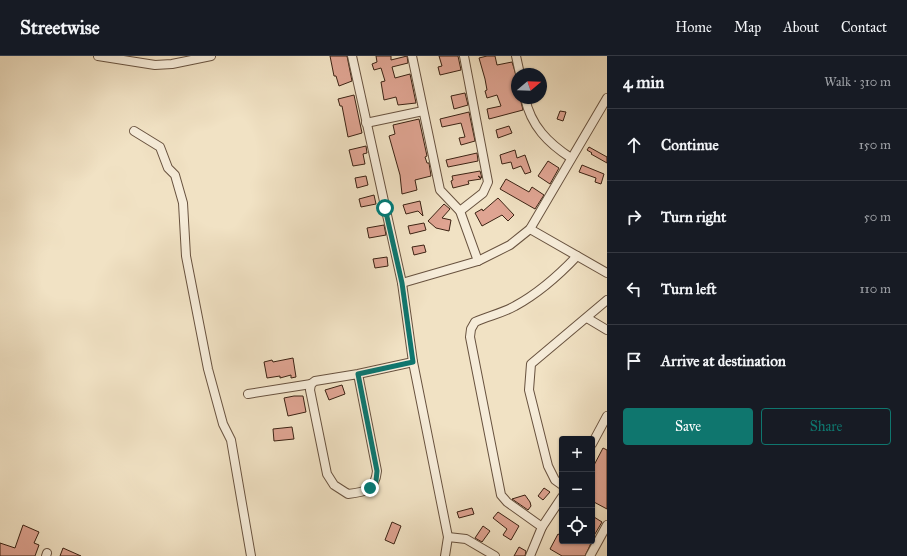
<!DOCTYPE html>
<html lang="en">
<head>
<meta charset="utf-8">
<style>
  :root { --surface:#171b24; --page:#20242c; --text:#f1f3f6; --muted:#9ea1a6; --line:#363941; --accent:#0f766e }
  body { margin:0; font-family:"IM FELL Great Primer",serif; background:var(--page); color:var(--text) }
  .controls { position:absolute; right:12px; bottom:12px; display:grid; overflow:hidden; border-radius:4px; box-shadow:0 1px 3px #0004 }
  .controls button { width:36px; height:36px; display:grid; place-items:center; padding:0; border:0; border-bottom:1px solid var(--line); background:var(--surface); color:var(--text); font:20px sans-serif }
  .compass { position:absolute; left:511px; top:12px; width:36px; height:36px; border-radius:50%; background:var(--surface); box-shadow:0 1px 3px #0004; rotate:71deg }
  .stop { position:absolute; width:12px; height:12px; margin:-9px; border:3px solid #0f766e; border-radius:50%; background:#fff }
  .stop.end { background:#0f766e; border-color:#fff; box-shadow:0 1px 4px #0008 }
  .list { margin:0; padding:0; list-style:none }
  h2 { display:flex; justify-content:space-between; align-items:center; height:52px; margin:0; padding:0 16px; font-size:17px }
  h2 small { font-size:13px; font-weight:400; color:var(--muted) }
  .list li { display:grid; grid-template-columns:26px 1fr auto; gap:12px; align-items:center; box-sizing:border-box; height:72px; padding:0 16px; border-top:1px solid var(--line) }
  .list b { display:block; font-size:15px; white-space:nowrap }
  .list em { font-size:13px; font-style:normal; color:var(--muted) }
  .actions { display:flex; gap:8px; padding:12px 16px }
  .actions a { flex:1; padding:9px 0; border:1px solid var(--accent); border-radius:4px; text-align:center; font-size:14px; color:var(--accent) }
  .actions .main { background:var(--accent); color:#fff }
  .icon { flex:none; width:22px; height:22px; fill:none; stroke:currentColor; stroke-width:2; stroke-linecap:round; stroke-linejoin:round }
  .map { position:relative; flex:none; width:607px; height:500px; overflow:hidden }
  header { display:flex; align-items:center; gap:24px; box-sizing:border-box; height:56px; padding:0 20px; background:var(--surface); border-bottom:1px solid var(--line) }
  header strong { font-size:19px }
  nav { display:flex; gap:22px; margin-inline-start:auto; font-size:14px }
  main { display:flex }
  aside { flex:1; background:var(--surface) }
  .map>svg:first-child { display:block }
</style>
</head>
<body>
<header>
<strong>Streetwise</strong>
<nav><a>Home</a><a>Map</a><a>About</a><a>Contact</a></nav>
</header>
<main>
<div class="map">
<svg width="607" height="500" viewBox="0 0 607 500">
  <rect width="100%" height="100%" fill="#f1e2c4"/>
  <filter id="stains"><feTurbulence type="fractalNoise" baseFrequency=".005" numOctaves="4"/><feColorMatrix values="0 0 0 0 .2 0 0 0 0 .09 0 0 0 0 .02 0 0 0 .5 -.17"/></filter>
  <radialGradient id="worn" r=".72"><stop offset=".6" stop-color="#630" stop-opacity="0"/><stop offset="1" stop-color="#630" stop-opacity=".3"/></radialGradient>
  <g fill="#dfa492" stroke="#3b2213">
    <path d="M 330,0 L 347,0 L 352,25 L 339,30 L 336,20 L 334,20 Z"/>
    <path d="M 376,0 L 391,0 L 391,4 L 407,0 L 408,7 L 392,11 L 395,22 L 410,18 L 416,47 L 398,49 L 396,41 L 384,44 L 381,26 L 385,25 L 381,12 L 374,14 L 372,8 L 377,6 Z"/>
    <path d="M 439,0 L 458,0 L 461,14 L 440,19 L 438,11 L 442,10 Z"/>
    <path d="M 487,0 L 495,0 L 497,9 L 512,6 L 517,22 L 517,42 L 520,42 L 523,54 L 489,63 L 487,53 L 501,50 L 497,39 L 487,42 L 485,35 L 487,34 L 485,23 L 479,2 Z"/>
    <path d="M 465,37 L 468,49 L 454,53 L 451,40 Z"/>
    <path d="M 354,39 L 362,77 L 348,81 L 342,50 L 340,50 L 338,43 Z"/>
    <path d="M 560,55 L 566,56 L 563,65 L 557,63 Z"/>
    <path d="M 469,56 L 475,85 L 461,89 L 459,82 L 465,81 L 461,67 L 442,71 L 440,63 Z"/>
    <path d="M 419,63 L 427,100 L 425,101 L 427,107 L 429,107 L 431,120 L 415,124 L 417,134 L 402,138 L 400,119 L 389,80 L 395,78 L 393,69 Z"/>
    <path d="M 509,70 L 512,77 L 498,82 L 496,74 Z"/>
    <path d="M 366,90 L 367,97 L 363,98 L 365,108 L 353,110 L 349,94 Z"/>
    <path d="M 589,91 L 607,101 L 607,107 L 591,98 L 592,97 L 587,94 Z"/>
    <path d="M 515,94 L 517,102 L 525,99 L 531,116 L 525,118 L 521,110 L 513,113 L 511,106 L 502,108 L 500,99 Z"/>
    <path d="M 477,97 L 478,105 L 448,111 L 446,104 Z"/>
    <path d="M 548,105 L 559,112 L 550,128 L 538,120 Z"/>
    <path d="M 582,109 L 604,118 L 601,128 L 595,126 L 596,122 L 579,116 Z"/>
    <path d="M 480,115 L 482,122 L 478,120 L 481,123 L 468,125 L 469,128 L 453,132 L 451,125 L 453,124 L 452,120 Z"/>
    <path d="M 366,120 L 368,129 L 357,132 L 355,122 Z"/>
    <path d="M 506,123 L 529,136 L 532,131 L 544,139 L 535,153 L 500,133 Z"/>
    <path d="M 374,139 L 376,148 L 361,151 L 359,143 Z"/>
    <path d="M 498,142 L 514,159 L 508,165 L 502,159 L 482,170 L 475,157 L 482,153 L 483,155 Z"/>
    <path d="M 420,145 L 423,160 L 418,155 L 406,158 L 403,149 Z"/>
    <path d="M 444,148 L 450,153 L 442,162 L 451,164 L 449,175 L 436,172 L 428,165 Z"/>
    <path d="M 424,167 L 426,174 L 410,178 L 408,170 Z"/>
    <path d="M 384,169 L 386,179 L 369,182 L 367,172 Z"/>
    <path d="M 424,189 L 426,196 L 414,199 L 412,191 Z"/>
    <path d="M 387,201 L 388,210 L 375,212 L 373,203 Z"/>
    <path d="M 293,302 L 296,321 L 291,322 L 291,319 L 280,322 L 280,320 L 267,322 L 264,306 L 272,304 L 273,306 Z"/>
    <path d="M 342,329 L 345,338 L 329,344 L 325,334 Z"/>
    <path d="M 294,340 L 303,340 L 306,356 L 288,360 L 284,342 Z"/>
    <path d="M 292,371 L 294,383 L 274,385 L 273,373 Z"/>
    <path d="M 603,392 L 607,394 L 607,453 L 592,445 L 592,413 Z"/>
    <path d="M 544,432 L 550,436 L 543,444 L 538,440 Z"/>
    <path d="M 525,439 L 530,446 L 531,450 L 528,454 L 512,443 Z"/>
    <path d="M 472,452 L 474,458 L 459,462 L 457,456 Z"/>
    <path d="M 498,456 L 519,470 L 511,484 L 503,479 L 507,473 L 493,462 Z"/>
    <path d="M 594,461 L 602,466 L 592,483 L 592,465 Z"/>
    <path d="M 392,466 L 401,470 L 394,488 L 385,484 Z"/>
    <path d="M 23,469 L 39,476 L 34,487 L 39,489 L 35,500 L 0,500 L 0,487 L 15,492 Z"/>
    <path d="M 483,470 L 490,475 L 482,486 L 475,482 Z"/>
    <path d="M 558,478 L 562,480 L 562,485 L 592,485 L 585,500 L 562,500 L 550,493 Z"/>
    <path d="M 519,491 L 526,495 L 525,500 L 514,500 Z"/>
    <path d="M 63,492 L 81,500 L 60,500 Z"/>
  </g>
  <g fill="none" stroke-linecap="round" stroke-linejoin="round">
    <g stroke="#68523f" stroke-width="10">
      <g id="minor">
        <path d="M 98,0 L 155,9 L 172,8 L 211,0"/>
        <path d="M 352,0 L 402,227 L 413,306 L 448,481 L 445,500"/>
        <path d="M 412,0 L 440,134 L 460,155 L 478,205"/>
        <path d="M 516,0 L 520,18"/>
        <path d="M 525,42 C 531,70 548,87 571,102"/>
        <path d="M 366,67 L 423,55"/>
        <path d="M 134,75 L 160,91 L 168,112 L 175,119 L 183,147 L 186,200 L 208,313 L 223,368 L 231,384 L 251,500"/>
        <path d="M 460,155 L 483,137 L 488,126 L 464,0"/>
        <path d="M 530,173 L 607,217"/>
        <path d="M 402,227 L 478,205 L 510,189 L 530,173 L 607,42"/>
        <path d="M 587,262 L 607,274"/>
        <path d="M 358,318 L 377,415 C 375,434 366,436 348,438 L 334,429 L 327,418 L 310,334 L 311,328 L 315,325 L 358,318 L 413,306"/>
        <path d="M 248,338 L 311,328"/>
        <path d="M 592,388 L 607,360"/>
        <path d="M 562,429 L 555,424 L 548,410 L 529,334 L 531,308 L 607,244"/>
        <path d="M 542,471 L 507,446 L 501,439 L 470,281 L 471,273 L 475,266 C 488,260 503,257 515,250 C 539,237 559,219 577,200"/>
        <path d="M 448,481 L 466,483 L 495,500"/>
        <path d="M 46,500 L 47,497"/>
        <path d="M 530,500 L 542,471 L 562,441"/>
        <path d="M 590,500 L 607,469"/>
      </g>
    </g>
    <use href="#minor" stroke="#f6ecd9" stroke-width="8"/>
  </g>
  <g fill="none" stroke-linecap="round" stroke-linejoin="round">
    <path stroke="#0f766e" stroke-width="5" d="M 370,432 L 376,425 L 377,415 L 358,318 L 413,306 L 402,227 L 385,152"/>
  </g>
  <rect width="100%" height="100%" filter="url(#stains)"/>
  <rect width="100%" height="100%" fill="url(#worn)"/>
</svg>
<div class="controls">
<button>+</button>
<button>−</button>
<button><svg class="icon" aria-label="locate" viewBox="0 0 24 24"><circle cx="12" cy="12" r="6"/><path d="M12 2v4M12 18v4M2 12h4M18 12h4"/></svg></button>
</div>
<svg class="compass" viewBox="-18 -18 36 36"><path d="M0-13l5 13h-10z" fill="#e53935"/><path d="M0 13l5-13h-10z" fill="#9ea1a6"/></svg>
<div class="stop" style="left:385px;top:152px"></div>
<div class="stop end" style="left:370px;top:432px"></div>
</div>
<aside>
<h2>4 min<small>Walk · 310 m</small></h2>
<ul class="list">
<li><svg class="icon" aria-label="ahead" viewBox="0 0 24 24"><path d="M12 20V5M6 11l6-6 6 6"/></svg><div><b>Continue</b></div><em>150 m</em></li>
<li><svg class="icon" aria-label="right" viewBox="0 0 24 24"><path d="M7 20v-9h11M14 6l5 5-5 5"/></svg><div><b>Turn right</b></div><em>50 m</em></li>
<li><svg class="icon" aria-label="left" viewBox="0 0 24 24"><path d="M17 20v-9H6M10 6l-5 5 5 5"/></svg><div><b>Turn left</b></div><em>110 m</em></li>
<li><svg class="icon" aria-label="arrive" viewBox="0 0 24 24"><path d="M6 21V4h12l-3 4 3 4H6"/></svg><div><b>Arrive at destination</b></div></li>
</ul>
<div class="actions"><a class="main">Save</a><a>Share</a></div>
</aside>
</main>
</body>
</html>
